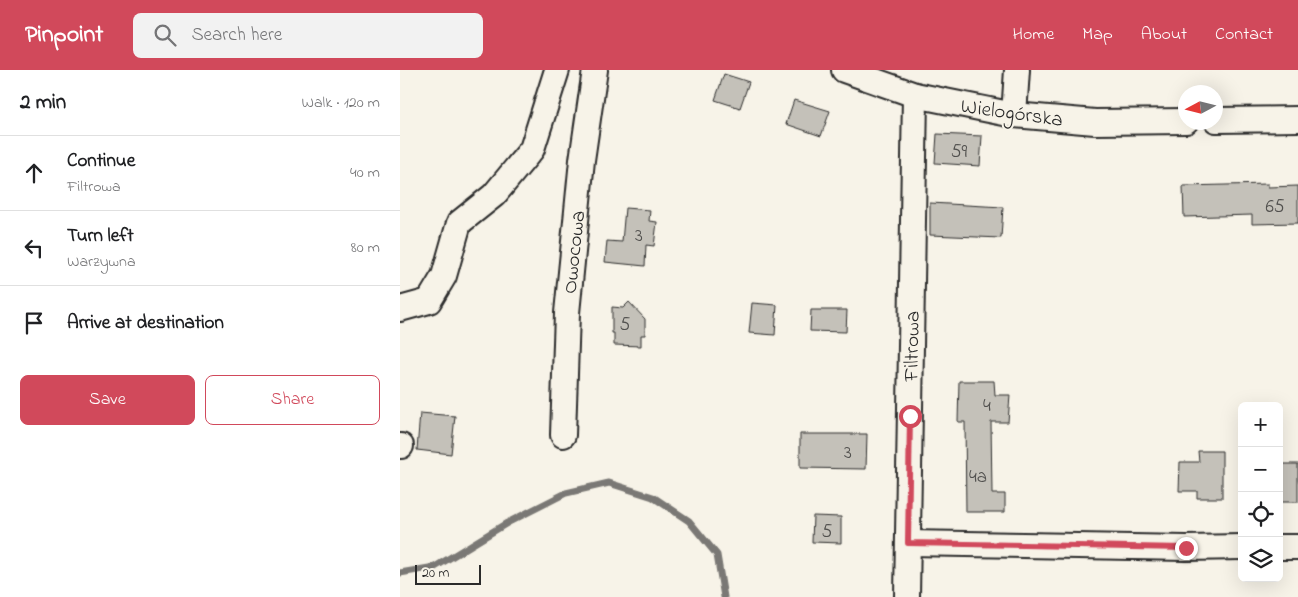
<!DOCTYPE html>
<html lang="en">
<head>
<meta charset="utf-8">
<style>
  :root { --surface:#fff; --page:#f2f2f2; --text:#202124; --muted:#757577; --line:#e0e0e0; --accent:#d1495b }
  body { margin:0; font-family:"Indie Flower",sans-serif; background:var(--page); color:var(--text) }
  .controls { position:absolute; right:15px; bottom:15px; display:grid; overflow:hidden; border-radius:8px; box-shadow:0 5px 20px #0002 }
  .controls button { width:45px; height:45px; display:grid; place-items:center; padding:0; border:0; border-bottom:1px solid var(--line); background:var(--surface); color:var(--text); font:25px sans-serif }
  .compass { position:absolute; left:778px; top:15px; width:45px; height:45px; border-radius:50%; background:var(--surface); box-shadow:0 5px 20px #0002; rotate:263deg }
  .scale { position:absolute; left:15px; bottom:12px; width:66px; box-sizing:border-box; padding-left:5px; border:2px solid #2b2b2b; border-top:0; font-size:14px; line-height:18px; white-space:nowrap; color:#2b2b2b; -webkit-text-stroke:4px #f7f3e8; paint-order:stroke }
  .stop { position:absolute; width:15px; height:15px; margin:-11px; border:4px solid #d1495b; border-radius:50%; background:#fff }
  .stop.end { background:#d1495b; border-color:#fff; box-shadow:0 1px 5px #0008 }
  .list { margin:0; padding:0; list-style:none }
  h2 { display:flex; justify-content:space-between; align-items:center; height:65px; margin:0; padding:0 20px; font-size:21px }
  h2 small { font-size:16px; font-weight:400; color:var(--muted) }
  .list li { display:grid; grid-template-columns:32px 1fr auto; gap:15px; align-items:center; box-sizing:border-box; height:75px; padding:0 20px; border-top:1px solid var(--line) }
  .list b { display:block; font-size:19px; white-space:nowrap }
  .list p { margin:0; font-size:16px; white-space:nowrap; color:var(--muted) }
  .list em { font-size:16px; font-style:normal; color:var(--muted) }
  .actions { display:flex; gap:10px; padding:15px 20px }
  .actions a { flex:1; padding:11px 0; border:1px solid var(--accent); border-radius:8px; text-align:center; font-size:18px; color:var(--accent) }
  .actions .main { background:var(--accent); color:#fff }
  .icon { flex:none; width:28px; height:28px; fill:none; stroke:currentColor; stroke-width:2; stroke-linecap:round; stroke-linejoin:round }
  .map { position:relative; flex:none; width:898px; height:527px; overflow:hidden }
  header { display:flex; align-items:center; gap:30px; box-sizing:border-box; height:70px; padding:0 25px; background:var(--accent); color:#fff }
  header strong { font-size:24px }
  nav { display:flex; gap:28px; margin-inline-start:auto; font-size:18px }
  .search { width:350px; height:45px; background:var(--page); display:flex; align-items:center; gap:12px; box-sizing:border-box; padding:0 18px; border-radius:8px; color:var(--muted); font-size:19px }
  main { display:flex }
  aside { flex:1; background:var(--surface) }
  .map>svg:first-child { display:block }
</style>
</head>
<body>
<header>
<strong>Pinpoint</strong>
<div class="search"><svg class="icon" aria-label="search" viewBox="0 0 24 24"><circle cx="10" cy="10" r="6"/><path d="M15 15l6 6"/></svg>Search here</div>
<nav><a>Home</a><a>Map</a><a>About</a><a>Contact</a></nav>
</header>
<main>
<aside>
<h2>2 min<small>Walk · 120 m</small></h2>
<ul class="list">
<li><svg class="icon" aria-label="ahead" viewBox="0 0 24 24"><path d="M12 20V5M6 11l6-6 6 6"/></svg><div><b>Continue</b><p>Filtrowa</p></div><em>40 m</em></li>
<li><svg class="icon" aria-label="left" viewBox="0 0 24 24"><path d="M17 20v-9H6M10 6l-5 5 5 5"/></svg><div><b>Turn left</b><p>Warzywna</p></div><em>80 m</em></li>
<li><svg class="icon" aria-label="arrive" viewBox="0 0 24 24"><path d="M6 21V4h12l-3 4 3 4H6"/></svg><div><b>Arrive at destination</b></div></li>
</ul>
<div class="actions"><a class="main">Save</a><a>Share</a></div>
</aside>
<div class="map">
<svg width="898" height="527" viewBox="0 0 898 527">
  <rect width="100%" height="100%" fill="#f7f3e8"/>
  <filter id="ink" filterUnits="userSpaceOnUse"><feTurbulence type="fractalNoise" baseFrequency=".02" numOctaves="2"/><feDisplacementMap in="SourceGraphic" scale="10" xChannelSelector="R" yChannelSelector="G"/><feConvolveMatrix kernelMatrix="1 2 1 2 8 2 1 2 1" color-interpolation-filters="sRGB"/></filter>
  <g filter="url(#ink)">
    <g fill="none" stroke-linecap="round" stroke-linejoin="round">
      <path stroke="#7a7874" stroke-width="7" d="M 0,503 L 35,497 L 107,453 L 166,423 L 209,413 L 253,427 L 289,451 L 317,485 L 324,527"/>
    </g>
    <g fill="#c4c1b9" stroke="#2b2b2b">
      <path d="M 324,4 L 349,12 L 340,38 L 315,30 Z"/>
      <path d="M 394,30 L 430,41 L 421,66 L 386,54 Z"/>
      <path d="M 537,64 L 582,66 L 580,96 L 535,93 Z"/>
      <path d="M 868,114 L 868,117 L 898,116 L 898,153 L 852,154 L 852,145 L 784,147 L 783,116 Z"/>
      <path d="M 530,133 L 603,137 L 601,168 L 530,165 Z"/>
      <path d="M 225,138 L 250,140 L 249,151 L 257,152 L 254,176 L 246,175 L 245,196 L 205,192 L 207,171 L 222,172 Z"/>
      <path d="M 229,232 L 245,249 L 245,265 L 241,265 L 241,276 L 214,275 L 214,263 L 212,263 L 212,237 L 223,238 Z"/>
      <path d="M 352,233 L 377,235 L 375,265 L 349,263 Z"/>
      <path d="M 411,240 L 447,240 L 446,262 L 410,261 Z"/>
      <path d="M 559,311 L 594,311 L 595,325 L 610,325 L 608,352 L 591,352 L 592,424 L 605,424 L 605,442 L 566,442 L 565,352 L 558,352 Z"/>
      <path d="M 20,343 L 55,346 L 51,384 L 17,380 Z"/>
      <path d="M 400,364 L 467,364 L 466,399 L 400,398 Z"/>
      <path d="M 798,381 L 822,381 L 822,428 L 797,428 L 797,421 L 779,421 L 780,392 L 799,392 Z"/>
      <rect x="879" y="394" width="19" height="38"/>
      <path d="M 413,446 L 441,447 L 441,473 L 412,472 Z"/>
    </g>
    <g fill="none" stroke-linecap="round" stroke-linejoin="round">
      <g stroke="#2b2b2b" stroke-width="28">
        <g id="minor">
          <path d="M 444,0 L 515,25 L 614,45 L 695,52 L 786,51"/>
          <path d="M 614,45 L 617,0"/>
          <path d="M 816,50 L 898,49"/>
          <path d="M 0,239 L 29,231 L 44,206 L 59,153 L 94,125 L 132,79 L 157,0"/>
          <path d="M 163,365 L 167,243 L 182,90 L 195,0"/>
          <path d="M 0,376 L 1,376"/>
          <path d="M 508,473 L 786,478 L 842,477"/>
          <path d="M 879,477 L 898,477"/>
          <path d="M 507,527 L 515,25"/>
        </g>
      </g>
      <use href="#minor" stroke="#f7f3e8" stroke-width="24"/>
    </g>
  </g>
  <g fill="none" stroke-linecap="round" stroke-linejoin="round" filter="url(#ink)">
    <path stroke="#d1495b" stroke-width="6" d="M 510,346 L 508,473 L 786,478"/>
  </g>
  <g text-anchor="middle" stroke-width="4" stroke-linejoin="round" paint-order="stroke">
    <g font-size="19" fill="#51504e">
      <text x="559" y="87">59</text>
      <text x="875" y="142">65</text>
      <text x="239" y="171">3</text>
      <text x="225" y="260">5</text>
      <text x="587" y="341">4</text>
      <text x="448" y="388">3</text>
      <text x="578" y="412">4a</text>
      <text x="427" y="467">5</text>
    </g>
    <g font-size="21" fill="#2b2b2b" stroke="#f7f3e8">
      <text transform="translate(612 42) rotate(8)" y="7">Wielogórska</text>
      <text transform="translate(173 182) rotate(-84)" y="7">Owocowa</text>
      <text transform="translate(511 276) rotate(-89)" y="7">Filtrowa</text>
    </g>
  </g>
</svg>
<div class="controls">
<button>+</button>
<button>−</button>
<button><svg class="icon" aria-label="locate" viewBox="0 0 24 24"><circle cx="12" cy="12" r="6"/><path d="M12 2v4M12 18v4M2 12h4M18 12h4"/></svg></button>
<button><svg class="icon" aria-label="layers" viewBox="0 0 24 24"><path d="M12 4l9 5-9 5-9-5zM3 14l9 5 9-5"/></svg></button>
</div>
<svg class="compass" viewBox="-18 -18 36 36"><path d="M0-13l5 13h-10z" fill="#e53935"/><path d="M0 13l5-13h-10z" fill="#757577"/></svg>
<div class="scale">20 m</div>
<div class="stop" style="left:510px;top:346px"></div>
<div class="stop end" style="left:786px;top:478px"></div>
</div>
</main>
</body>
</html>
